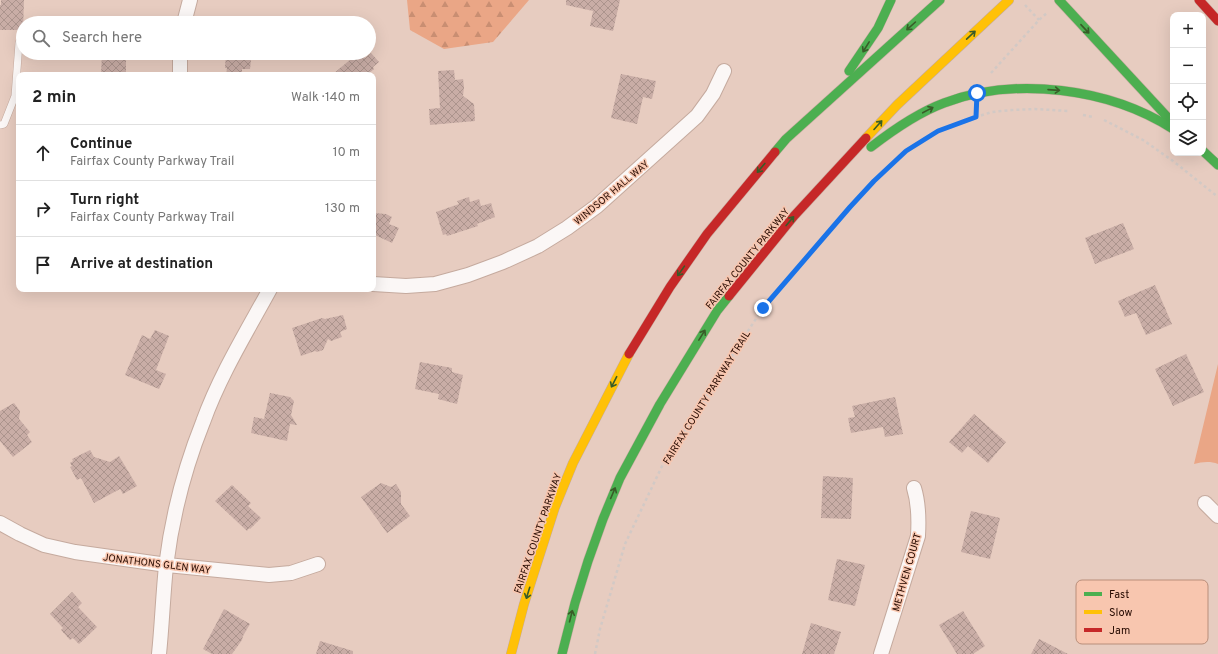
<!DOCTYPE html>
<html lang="en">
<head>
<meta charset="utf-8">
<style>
  :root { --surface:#fff; --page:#f6f6f6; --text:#222; --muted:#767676; --line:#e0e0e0 }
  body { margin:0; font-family:Overpass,sans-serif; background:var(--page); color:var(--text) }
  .controls { position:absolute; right:12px; top:12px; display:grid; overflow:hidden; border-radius:8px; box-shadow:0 4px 16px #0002 }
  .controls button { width:36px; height:36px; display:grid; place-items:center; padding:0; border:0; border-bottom:1px solid var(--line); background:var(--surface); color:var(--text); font:20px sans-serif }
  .stop { position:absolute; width:12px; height:12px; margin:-9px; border:3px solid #1a73e8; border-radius:50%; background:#fff }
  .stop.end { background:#1a73e8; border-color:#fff; box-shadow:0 1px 4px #0008 }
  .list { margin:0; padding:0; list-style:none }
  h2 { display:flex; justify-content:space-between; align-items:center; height:52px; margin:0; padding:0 16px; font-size:17px }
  h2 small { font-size:13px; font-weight:400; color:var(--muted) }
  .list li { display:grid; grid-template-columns:26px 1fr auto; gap:12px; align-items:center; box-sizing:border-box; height:56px; padding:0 16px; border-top:1px solid var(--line) }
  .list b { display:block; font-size:15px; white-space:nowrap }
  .list p { margin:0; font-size:13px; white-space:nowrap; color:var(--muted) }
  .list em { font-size:13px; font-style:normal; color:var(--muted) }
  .icon { flex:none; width:22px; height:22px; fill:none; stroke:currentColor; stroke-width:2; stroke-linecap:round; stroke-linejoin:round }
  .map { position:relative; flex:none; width:1218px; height:654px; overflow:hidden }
  .search { position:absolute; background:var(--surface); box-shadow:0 4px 16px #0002; left:16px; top:16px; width:360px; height:44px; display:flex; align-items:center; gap:10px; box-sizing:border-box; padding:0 14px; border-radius:22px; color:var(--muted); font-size:15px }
  .panel { position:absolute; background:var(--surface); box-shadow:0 4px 16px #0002; left:16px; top:72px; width:360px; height:220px; border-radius:8px }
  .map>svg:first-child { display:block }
</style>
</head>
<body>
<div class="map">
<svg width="1218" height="654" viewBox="0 0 1218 654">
  <defs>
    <pattern id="forest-firs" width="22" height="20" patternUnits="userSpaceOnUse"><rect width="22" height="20" fill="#eaa686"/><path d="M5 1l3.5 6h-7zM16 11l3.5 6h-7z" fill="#c98e72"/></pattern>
    <pattern id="building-cross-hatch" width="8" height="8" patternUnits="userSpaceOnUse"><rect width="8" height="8" fill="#c9ada6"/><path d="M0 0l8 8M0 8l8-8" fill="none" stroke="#ac948d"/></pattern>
  </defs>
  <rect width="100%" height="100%" fill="#e7ccc0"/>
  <path fill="#eaa686" d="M 1218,364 L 1218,464 C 1210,461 1202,462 1194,464 Z"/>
  <path fill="url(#forest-firs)" d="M 407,0 L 529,0 L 493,42 L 444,49 L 410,30 Z"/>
  <g fill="url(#building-cross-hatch)">
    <path d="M 1,0 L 24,0 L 23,30 L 0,30 L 0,5 L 1,5 Z"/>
    <path d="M 566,0 L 620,0 L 613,31 L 590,26 L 593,11 L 566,5 Z"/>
    <path d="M 102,53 L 126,53 L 126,75 L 101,75 Z"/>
    <path d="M 226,53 L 249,53 L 249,58 L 251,60 L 250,69 L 242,69 L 242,75 L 226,75 L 227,68 L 225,68 Z"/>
    <path d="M 358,53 L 360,53 L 365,58 L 371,53 L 379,62 L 373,67 L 374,69 L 367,75 L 332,75 Z"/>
    <path d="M 454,70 L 455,80 L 463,79 L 464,87 L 463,96 L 474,104 L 475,121 L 430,125 L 429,109 L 440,108 L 438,71 Z"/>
    <path d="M 621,74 L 656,81 L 652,99 L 643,97 L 637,124 L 611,118 Z"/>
    <path d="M 469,197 L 470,202 L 479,199 L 481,206 L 491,203 L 495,217 L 477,224 L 478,226 L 447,236 L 446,234 L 443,235 L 436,212 L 459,204 L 457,201 Z"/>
    <path d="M 373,213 L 386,214 L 392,217 L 389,224 L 399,228 L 392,243 L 373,234 Z"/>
    <path d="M 1123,223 L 1134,249 L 1095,264 L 1085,238 Z"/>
    <path d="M 1155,285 L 1172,324 L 1146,335 L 1136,313 L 1125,317 L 1118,301 Z"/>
    <path d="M 343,315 L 347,329 L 340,332 L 342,337 L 331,341 L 328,339 L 323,350 L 317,352 L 315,351 L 301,356 L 292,328 L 322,318 L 325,319 Z"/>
    <path d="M 155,330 L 169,336 L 156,370 L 166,374 L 159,389 L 125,375 L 142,335 L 150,339 Z"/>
    <path d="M 1186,354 L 1204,392 L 1173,406 L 1155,369 Z"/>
    <path d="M 420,362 L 452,368 L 452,372 L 463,375 L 457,404 L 438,399 L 439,394 L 415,389 Z"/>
    <path d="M 270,393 L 290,397 L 294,401 L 291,415 L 297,425 L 290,424 L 287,441 L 251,433 L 254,417 L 264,419 Z"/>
    <path d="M 895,397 L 903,434 L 885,437 L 883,427 L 851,433 L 848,418 L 855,417 L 852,406 Z"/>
    <path d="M 14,403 L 20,411 L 19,419 L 30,432 L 27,435 L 32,442 L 13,457 L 0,441 L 0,411 Z"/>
    <path d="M 974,414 L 1006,442 L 988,463 L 968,446 L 962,453 L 949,442 Z"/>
    <path d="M 90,450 L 94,457 L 110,462 L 119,456 L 137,486 L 123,494 L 120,489 L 94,503 L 81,478 L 77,480 L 70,467 L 72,466 L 70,463 L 73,461 L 72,459 Z"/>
    <path d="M 823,476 L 853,478 L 851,519 L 821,518 Z"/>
    <path d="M 381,483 L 391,487 L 396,484 L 401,492 L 401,504 L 410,516 L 387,533 L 361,497 Z"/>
    <path d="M 232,485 L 251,503 L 248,506 L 261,518 L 250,529 L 249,528 L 247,531 L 215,501 Z"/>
    <path d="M 971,511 L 1000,518 L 990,559 L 961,552 Z"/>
    <path d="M 837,559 L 865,565 L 855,606 L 828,600 Z"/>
    <path d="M 72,592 L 82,603 L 78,607 L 97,627 L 79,644 L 73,638 L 70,640 L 61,630 L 63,628 L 50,614 Z"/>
    <path d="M 224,609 L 250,624 L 243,636 L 242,640 L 232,654 L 212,654 L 203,649 Z"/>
    <path d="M 963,611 L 985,646 L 973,654 L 957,654 L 939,625 Z"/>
    <path d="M 811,623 L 841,632 L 834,654 L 802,654 Z"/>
    <path d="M 1039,639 L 1068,654 L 1031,654 Z"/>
    <path d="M 320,641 L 353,651 L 353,654 L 316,654 Z"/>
  </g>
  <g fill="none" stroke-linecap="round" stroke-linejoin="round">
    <g stroke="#c5aa9e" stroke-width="8">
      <path id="lane" d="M 0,125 L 4,124 L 15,96 L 19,43"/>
    </g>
    <g stroke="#c5aa9e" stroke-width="16">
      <g id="street">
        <path d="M 184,23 L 190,0"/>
        <path d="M 180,53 L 180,75"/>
        <path d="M 373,284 L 406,286 L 435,284 L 468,275 L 503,262 L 538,246 L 567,228 L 597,206 L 697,116 L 713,94 L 724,71"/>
        <path d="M 1205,503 L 1218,516"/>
        <path d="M 0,523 L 20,534 L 44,545 L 75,552 L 167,565 L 269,575 L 291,573 L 318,564"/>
        <path d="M 159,654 C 162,625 163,595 166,566 C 172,517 185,467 203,422 C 220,375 246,333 270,289"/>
        <path d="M 881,654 L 918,536 C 919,519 919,504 914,488"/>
      </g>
    </g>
    <g stroke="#c5aa9e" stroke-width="10">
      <g id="fast">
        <path d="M 1059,0 L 1171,121"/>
        <path d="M 849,71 L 878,28 L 891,0"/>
        <path d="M 871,147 C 893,130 917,113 944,103 C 1015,76 1109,88 1173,129"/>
        <path d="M 1203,151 L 1218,165"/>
        <path d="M 775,152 L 786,139 L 940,0"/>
        <path d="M 562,654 L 575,603 L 588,561 L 603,519 L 620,478 L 660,404 L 717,311 L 729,296"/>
      </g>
    </g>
    <g stroke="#c5aa9e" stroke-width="10">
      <g id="slow">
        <path d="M 866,138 L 897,105 L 1009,0"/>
        <path d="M 511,654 L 524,604 L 555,507 L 573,463 L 629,354"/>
      </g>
    </g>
    <g stroke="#c5aa9e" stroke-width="10">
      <g id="jam">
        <path d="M 1199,0 L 1218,21"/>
        <path d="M 729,296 L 794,216 L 866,138"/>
        <path d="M 629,354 L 670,287 L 707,234 L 775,152"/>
      </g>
    </g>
    <g stroke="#d2c9c5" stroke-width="2.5" stroke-dasharray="3 3" stroke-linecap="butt">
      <path d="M 1025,5 L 1039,20"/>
      <path d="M 991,73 L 1039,20 L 1048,12"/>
      <path d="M 1083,115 L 1093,117"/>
      <path d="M 1104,120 L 1143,140 L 1173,161 L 1218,197"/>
      <path d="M 595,654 L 600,629 L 625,544 L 664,462 L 716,380 L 763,308 L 850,207 L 874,181 L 906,151 L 938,131 L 976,117 L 992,112 L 1012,110 L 1035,109 L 1068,111"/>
    </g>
    <use href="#lane" stroke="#fbf7f6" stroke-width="7"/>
    <use href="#street" stroke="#fbf7f6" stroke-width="14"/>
    <use href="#fast" stroke="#4caf50" stroke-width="9"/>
    <use href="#slow" stroke="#ffc107" stroke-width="9"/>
    <use href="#jam" stroke="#c62828" stroke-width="9"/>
  </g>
  <defs><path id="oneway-shaft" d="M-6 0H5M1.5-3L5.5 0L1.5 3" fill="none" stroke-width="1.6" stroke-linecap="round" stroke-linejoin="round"/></defs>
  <g stroke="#395c28">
    <use href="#oneway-shaft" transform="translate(911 26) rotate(138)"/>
    <use href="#oneway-shaft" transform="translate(1085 29) rotate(47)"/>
    <use href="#oneway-shaft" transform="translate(971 35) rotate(-43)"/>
    <use href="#oneway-shaft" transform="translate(866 47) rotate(122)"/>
    <use href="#oneway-shaft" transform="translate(1054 90) rotate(4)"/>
    <use href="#oneway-shaft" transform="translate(928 110) rotate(-28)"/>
    <use href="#oneway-shaft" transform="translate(878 125) rotate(-48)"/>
    <use href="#oneway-shaft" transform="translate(761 168) rotate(130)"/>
    <use href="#oneway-shaft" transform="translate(790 221) rotate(-50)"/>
    <use href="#oneway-shaft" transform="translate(681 271) rotate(125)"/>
    <use href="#oneway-shaft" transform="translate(702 335) rotate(-58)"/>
    <use href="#oneway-shaft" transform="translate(614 382) rotate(117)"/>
    <use href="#oneway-shaft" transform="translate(613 493) rotate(-67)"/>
    <use href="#oneway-shaft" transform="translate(528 593) rotate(107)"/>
    <use href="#oneway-shaft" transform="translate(571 616) rotate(-76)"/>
  </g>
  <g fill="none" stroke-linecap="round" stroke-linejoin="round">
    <path stroke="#1a73e8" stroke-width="5" d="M 763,308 L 850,207 L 874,181 L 906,151 L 938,131 L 976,117 L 977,93"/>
  </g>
  <g text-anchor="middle" stroke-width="3" stroke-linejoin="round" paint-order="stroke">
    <g font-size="10" fill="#260a00" stroke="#f8c6af">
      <text transform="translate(611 192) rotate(-40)" y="4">WINDSOR HALL WAY</text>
      <text transform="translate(747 258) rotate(-51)" y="4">FAIRFAX COUNTY PARKWAY</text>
      <text transform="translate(706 397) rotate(-58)" y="4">FAIRFAX COUNTY PARKWAY TRAIL</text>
      <text transform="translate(537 533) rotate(-71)" y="4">FAIRFAX COUNTY PARKWAY</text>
      <text transform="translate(157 563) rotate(7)" y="4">JONATHONS GLEN WAY</text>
      <text transform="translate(906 572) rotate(-74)" y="4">METHVEN COURT</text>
    </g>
  </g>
  <rect x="1076" y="580" width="132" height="64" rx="6" fill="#f8c6af" stroke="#b98e7a" stroke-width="1"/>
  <rect x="1084" y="592" width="18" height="4" fill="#4caf50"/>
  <rect x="1084" y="610" width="18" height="4" fill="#ffc107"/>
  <rect x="1084" y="628" width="18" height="4" fill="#c62828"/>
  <g font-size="11" fill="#260a00">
    <text x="1109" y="598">Fast</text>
    <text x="1109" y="616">Slow</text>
    <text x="1109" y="634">Jam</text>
  </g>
</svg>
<div class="controls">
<button>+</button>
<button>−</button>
<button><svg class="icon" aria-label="locate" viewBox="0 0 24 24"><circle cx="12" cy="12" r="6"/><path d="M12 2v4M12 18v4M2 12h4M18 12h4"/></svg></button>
<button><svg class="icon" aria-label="layers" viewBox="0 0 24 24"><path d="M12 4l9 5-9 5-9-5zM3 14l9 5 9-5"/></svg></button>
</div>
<div class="stop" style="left:977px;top:93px"></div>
<div class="stop end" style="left:763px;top:308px"></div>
<div class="search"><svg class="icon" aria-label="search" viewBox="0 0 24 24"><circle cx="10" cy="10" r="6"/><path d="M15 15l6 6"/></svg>Search here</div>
<section class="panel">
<h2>2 min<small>Walk · 140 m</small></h2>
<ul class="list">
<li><svg class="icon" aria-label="ahead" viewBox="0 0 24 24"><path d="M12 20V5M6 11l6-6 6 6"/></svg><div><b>Continue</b><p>Fairfax County Parkway Trail</p></div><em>10 m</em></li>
<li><svg class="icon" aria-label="right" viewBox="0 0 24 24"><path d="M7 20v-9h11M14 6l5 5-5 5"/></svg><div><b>Turn right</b><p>Fairfax County Parkway Trail</p></div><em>130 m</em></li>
<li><svg class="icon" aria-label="arrive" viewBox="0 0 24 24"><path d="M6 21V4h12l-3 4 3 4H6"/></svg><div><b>Arrive at destination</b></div></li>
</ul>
</section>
</div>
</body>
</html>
